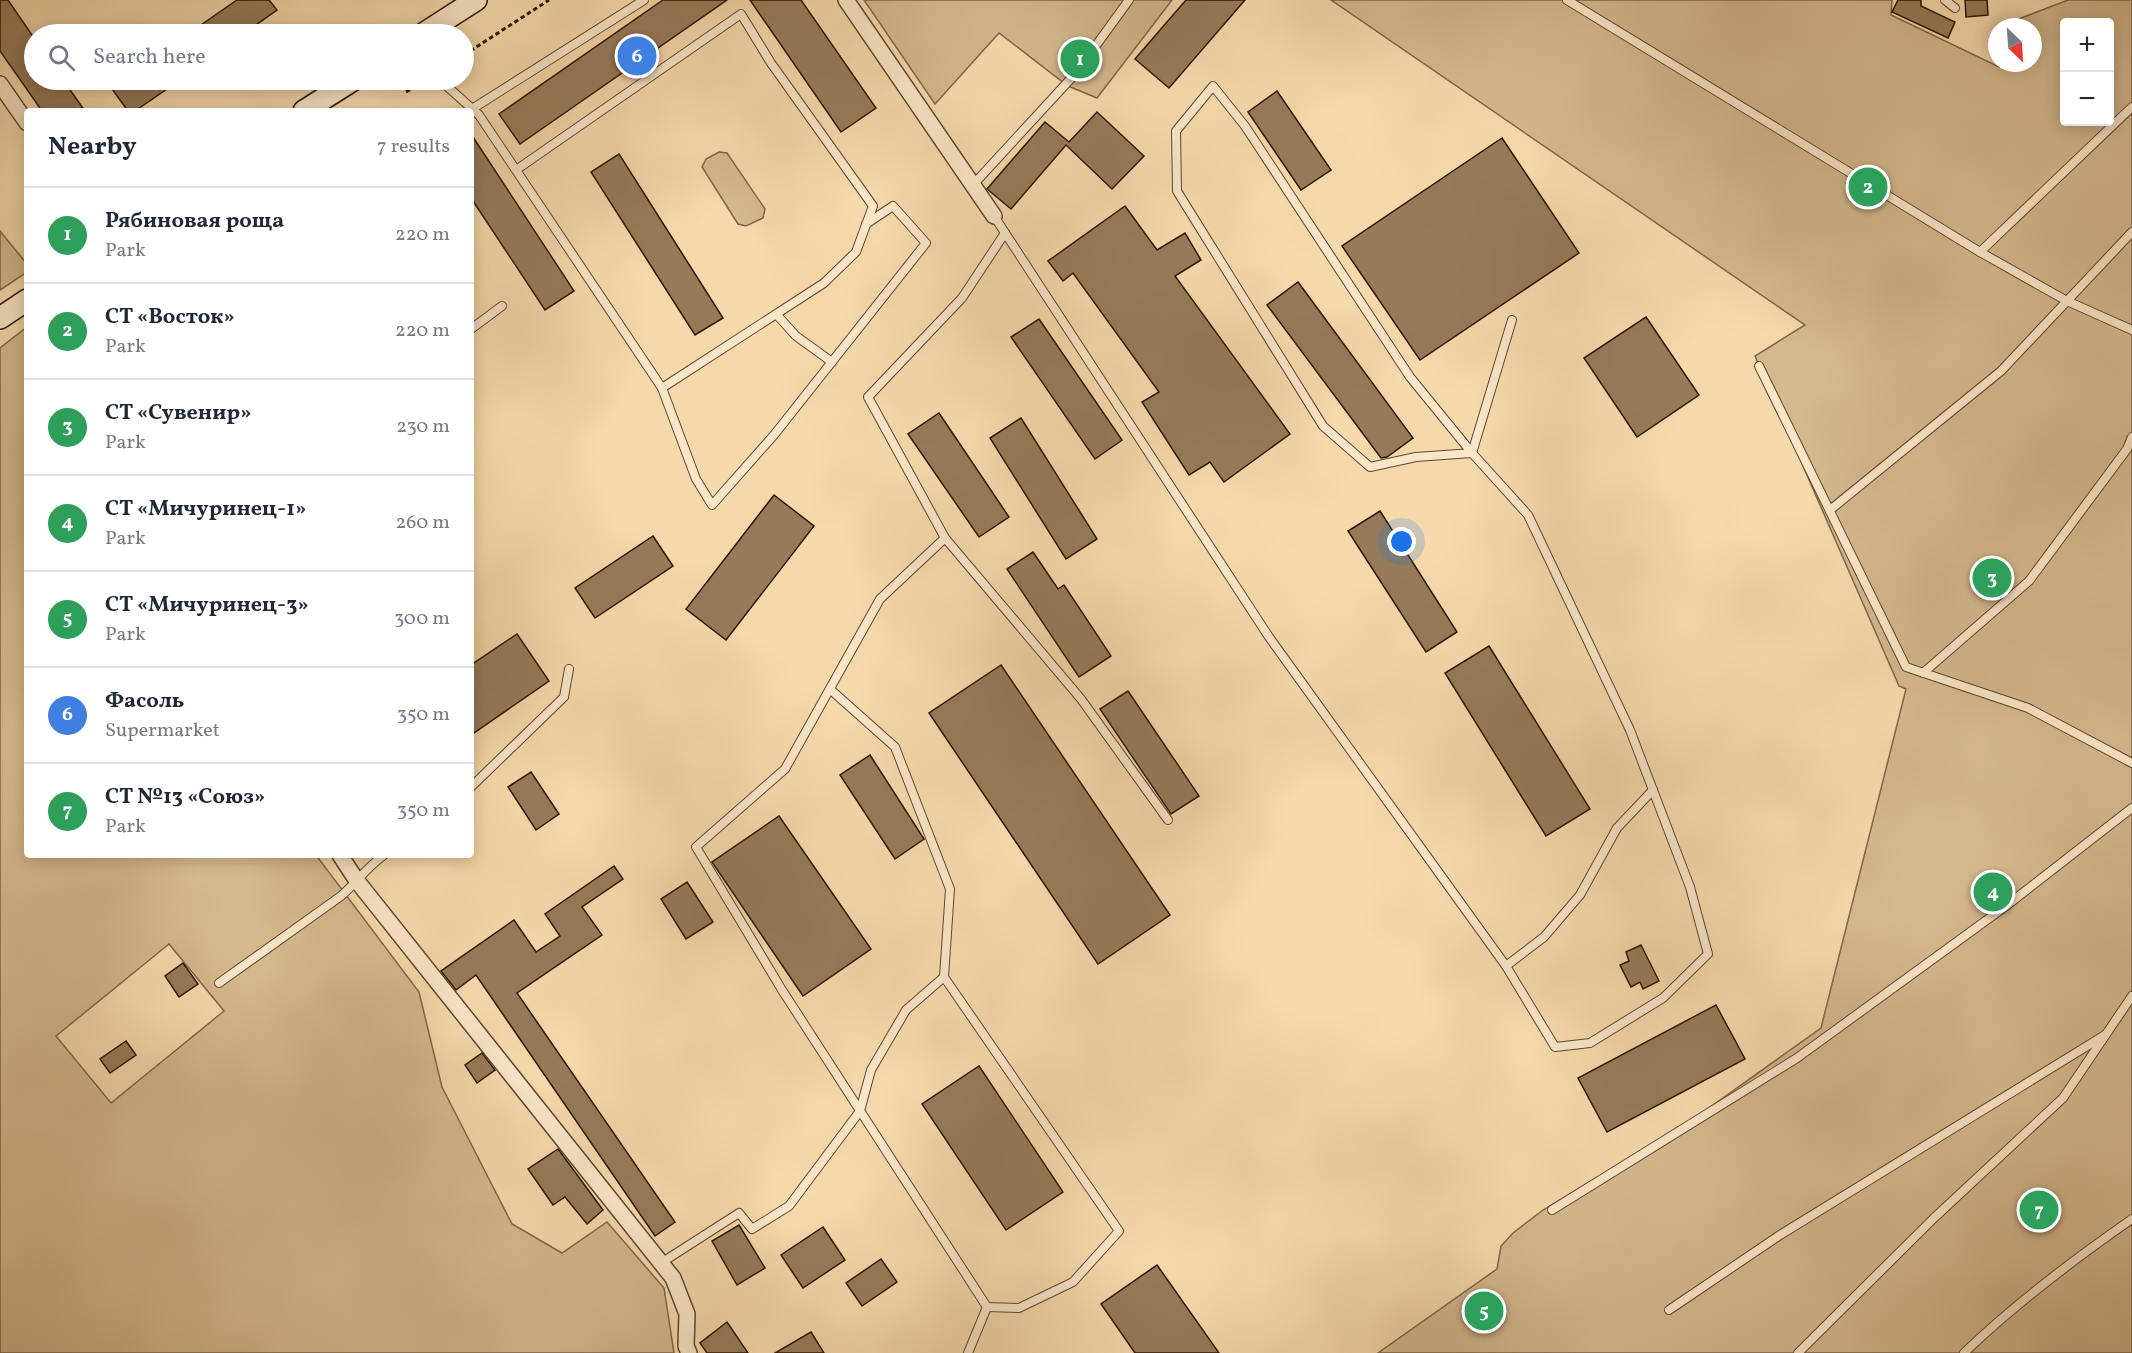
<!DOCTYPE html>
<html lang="en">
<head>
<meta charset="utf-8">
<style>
  :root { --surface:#fff; --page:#f6f6f7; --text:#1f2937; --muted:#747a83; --line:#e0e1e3; --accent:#8f2418 }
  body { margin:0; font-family:Vollkorn,serif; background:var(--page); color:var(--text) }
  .controls { position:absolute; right:18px; top:18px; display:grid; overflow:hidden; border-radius:6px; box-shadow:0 3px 15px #0003 }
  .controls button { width:54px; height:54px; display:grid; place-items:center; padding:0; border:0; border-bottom:2px solid var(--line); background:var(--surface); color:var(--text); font:30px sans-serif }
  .compass { position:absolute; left:1988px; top:18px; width:54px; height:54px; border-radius:50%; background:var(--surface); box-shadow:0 3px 15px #0003; rotate:155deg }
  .you { position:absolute; left:1402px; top:542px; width:21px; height:21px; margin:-15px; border:4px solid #fff; border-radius:50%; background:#1a73e8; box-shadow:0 0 0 9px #1a73e833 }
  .badge { display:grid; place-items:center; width:39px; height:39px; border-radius:50%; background:var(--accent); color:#fff; font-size:20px; font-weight:700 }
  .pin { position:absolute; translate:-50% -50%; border:3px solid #fff; box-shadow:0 2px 6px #0006 }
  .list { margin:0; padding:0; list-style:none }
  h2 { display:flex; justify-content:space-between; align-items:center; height:78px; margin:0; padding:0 24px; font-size:26px }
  h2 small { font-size:20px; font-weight:400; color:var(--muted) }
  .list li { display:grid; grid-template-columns:39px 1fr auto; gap:18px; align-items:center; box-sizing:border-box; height:96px; padding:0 24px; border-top:2px solid var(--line) }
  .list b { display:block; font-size:22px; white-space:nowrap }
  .list p { margin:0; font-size:20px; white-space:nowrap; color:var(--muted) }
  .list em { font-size:20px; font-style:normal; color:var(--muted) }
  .icon { flex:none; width:33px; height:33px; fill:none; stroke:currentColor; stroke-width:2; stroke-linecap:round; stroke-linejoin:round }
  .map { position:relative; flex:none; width:2132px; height:1353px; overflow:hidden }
  .search { position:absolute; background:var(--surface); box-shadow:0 3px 15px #0003; left:24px; top:24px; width:450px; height:66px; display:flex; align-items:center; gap:15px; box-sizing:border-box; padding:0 21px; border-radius:33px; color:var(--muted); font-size:22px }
  .panel { position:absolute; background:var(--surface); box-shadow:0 3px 15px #0003; left:24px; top:108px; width:450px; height:750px; border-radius:6px }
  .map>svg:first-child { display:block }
</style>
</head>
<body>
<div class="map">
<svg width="2132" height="1353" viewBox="0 0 2132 1353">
  <rect width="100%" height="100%" fill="#f6d9ab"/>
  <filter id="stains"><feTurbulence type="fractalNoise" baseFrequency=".00333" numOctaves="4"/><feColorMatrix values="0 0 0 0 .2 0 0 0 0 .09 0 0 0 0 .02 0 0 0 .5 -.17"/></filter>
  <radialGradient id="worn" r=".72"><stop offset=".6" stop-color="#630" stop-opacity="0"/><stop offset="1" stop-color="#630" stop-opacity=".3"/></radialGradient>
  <g fill="#d4b88e" stroke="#806648" stroke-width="1.5" fill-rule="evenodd">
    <path d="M 864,0 L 1172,0 L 1097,98 L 1068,86 L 999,33 L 935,104 Z"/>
    <path d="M 1331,0 L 1892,0 L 1891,15 L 1999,67 L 1998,63 L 2033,63 L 2033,27 L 1998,27 L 2068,0 L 2132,0 L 2132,1353 L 1378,1353 L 1497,1269 L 1501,1246 L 1513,1233 L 1543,1210 L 1692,1120 L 1821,1028 L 1906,689 L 1899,686 L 1755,356 L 1805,325 ZM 2064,22 L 2110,22 L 2110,122 L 2064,122 Z"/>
    <path d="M 719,152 L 727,153 L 765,209 L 763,218 L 746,226 L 738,224 L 702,167 L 706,159 Z"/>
    <path d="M 0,231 L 27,264 L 27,272 L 0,290 Z"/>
    <path d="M 27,327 L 27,855 L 316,855 L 419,992 L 442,1087 L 512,1224 L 562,1253 L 607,1222 L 664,1288 L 674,1353 L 0,1353 L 0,348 ZM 169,944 L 224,1011 L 111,1103 L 56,1036 Z"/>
  </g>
  <g fill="#957b5a" stroke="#2c1503" stroke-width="1.5">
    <path d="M 0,0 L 8,0 L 34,38 L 34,80 L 63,80 L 85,111 L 42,111 L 0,51 Z"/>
    <path d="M 237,0 L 269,0 L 277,10 L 243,34 L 188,34 Z"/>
    <path d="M 663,0 L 727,0 L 520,144 L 499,114 Z"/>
    <path d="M 750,0 L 801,0 L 876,108 L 841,132 Z"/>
    <path d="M 1186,0 L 1245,0 L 1169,88 L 1135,59 Z"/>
    <path d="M 1898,0 L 1921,0 L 1921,6 L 1955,22 L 1948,38 L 1892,12 Z"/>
    <path d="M 1965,0 L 1987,0 L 1988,15 L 1966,17 Z"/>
    <path d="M 125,80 L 180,80 L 135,111 L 128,111 L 112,89 Z"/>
    <path d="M 1277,91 L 1331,170 L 1301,190 L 1248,112 Z"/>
    <path d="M 1097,112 L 1144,156 L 1112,189 L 1066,145 L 1011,209 L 987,189 L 1045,122 L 1069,142 Z"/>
    <path d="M 471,134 L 574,291 L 545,310 L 471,198 Z"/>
    <path d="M 1502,138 L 1579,253 L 1420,360 L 1342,246 Z"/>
    <path d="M 619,154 L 723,318 L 695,335 L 591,172 Z"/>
    <path d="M 1125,206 L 1157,250 L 1185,233 L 1201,260 L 1175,276 L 1290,434 L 1224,482 L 1210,462 L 1189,475 L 1142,402 L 1159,392 L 1073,273 L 1063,281 L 1048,261 Z"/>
    <path d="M 1298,282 L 1413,438 L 1387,457 L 1381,458 L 1267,305 Z"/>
    <path d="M 1646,317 L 1699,395 L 1637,437 L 1584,358 Z"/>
    <path d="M 1039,319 L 1122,440 L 1095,459 L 1011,337 Z"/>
    <path d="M 939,413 L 1009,517 L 979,537 L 908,434 Z"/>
    <path d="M 1021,418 L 1097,539 L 1066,559 L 990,438 Z"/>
    <path d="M 774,495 L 814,526 L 726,640 L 686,609 Z"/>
    <path d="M 1380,511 L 1457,632 L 1426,652 L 1348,531 Z"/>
    <path d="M 653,536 L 673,566 L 595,618 L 575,588 Z"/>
    <path d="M 1033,552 L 1058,589 L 1064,585 L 1111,656 L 1079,677 L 1007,569 Z"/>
    <path d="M 517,634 L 549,681 L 471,735 L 471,665 Z"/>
    <path d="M 1489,646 L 1590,809 L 1546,836 L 1445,673 Z"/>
    <path d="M 1001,665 L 1170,915 L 1098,964 L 929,713 Z"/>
    <path d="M 1128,691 L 1199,796 L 1171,814 L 1100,709 Z"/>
    <path d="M 870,755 L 924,839 L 895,859 L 840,775 Z"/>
    <path d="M 531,772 L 559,814 L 536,830 L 508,787 Z"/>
    <path d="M 779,816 L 871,949 L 803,996 L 712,862 Z"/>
    <path d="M 614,866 L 623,879 L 582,907 L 602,935 L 517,993 L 675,1222 L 655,1236 L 476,975 L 456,990 L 441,971 L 514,920 L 536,952 L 560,936 L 545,914 Z"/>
    <path d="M 687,882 L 713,922 L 686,939 L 661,899 Z"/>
    <path d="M 1641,945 L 1659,981 L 1643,989 L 1640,982 L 1631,987 L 1620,965 L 1629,961 L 1626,952 Z"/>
    <path d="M 183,963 L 198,984 L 179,997 L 165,976 Z"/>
    <path d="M 1716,1005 L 1745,1059 L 1607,1132 L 1578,1078 Z"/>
    <path d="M 126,1041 L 136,1055 L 110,1073 L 100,1059 Z"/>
    <path d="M 482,1053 L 495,1070 L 477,1083 L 465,1065 Z"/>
    <path d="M 979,1066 L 1063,1192 L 1006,1230 L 922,1104 Z"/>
    <path d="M 558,1149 L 603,1210 L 587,1224 L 565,1197 L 553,1205 L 528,1169 Z"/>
    <path d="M 739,1225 L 765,1268 L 737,1285 L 712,1241 Z"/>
    <path d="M 823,1227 L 845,1260 L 803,1288 L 781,1255 Z"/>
    <path d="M 881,1259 L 897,1282 L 862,1306 L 846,1283 Z"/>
    <path d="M 1157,1265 L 1219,1353 L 1135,1353 L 1101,1304 Z"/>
    <path d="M 727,1322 L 748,1353 L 707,1353 L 700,1343 Z"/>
    <path d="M 811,1332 L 824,1353 L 775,1353 Z"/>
  </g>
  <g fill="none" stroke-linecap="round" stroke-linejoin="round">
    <g stroke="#5e462d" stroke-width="10">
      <g id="service">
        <path d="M 1567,0 L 1980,252 L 2067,301 L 2132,330"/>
        <path d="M 1945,0 L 1955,8"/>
        <path d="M 440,80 L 479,115 L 662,388 L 824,283 L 856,252 L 873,206 L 771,63 L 741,14 L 516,170"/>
        <path d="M 472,109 L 644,0"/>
        <path d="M 972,186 L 1076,73 L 1129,0"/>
        <path d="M 994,216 L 1269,637 L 1506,966 L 1555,1047 L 1590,1043 L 1663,998 L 1708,954 L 1690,887 L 1630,730 L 1528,515 L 1472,453 L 1416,457 L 1370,467 L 1323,426 L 1177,191 L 1176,131 L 1213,86 L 1245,126 L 1410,377 L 1472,453"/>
        <path d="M 1005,233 L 962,298 L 868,397 L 945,538 L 1081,699 L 1168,820"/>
        <path d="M 1980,252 L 2132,107"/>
        <path d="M 777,315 L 796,336 L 832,362"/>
        <path d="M 471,329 L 502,306"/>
        <path d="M 1759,366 L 1906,667 L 2028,708 L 2132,763"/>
        <path d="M 662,388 L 696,479 L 712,505 L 774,435 L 926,243 L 893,206 L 866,224"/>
        <path d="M 1472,453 L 1512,320"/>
        <path d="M 1830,510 L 2001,371 L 2132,232"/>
        <path d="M 1923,673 L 2029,581 L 2127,449 L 2132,437"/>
        <path d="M 831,690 L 895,747 L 950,889 L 944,977 L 1119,1231 L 1073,1282 L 1019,1308 L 987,1307 L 782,990 L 696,847 L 785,769 L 880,599 L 945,538"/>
        <path d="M 471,787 L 564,697 L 569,669"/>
        <path d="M 1506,966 L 1544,937 L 1580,895 L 1617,828 L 1653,790"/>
        <path d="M 219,983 L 341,896 C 356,883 367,867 384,855"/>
        <path d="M 1552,1210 L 1797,1058 L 2006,906 L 2132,808"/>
        <path d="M 661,1263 L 739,1213 L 752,1229 L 789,1206 L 860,1111 L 871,1070 L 906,1010 L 944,977"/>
        <path d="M 1669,1310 L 1780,1235 L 2105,1035"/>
        <path d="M 968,1353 L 987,1307"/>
        <path d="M 1798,1353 L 1934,1218 L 2063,1098 L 2132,996"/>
        <path d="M 1964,1353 C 2016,1303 2073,1260 2132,1219"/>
      </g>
    </g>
    <g stroke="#5e462d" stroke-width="18">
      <g id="minor">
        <path d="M 846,0 L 994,216"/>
        <path d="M 0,84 L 27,123"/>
        <path d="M 340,855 L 357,881 L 673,1278 L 687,1314 L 686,1346 L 689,1353"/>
      </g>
    </g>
    <g stroke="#2c1503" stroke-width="24">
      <g id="secondary">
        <path d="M 423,34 L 476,0"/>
        <path d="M 304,111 L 353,80"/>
        <path d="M 0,318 L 27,300"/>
      </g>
    </g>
    <g stroke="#2c1503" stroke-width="3" stroke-dasharray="4.5 3" stroke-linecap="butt">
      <path d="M 464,55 L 549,0"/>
      <path d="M 406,92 L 426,80"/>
    </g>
    <use href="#service" stroke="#f9e6c8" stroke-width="8"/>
    <use href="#minor" stroke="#f9e6c8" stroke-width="15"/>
    <use href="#secondary" stroke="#f9e6c8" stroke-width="21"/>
  </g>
  <rect width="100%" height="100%" filter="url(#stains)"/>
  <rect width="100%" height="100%" fill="url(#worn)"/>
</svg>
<div class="controls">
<button>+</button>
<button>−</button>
</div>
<svg class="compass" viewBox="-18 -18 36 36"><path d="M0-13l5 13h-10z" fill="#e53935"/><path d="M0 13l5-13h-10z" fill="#747a83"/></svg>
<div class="you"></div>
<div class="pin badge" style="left:1080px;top:59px;background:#2e9e5b">1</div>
<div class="pin badge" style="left:1868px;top:187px;background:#2e9e5b">2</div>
<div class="pin badge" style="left:1992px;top:578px;background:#2e9e5b">3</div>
<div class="pin badge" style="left:1993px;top:892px;background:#2e9e5b">4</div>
<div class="pin badge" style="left:1484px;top:1311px;background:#2e9e5b">5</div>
<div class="pin badge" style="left:637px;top:56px;background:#3f7fe0">6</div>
<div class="pin badge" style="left:2039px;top:1210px;background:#2e9e5b">7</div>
<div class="search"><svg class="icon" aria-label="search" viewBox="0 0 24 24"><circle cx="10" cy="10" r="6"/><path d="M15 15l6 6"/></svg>Search here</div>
<section class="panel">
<h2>Nearby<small>7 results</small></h2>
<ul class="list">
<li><span class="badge" style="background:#2e9e5b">1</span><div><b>Рябиновая роща</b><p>Park</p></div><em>220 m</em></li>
<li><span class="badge" style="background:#2e9e5b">2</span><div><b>СТ «Восток»</b><p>Park</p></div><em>220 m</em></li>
<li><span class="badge" style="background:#2e9e5b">3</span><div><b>СТ «Сувенир»</b><p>Park</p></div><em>230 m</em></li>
<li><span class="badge" style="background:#2e9e5b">4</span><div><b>СТ «Мичуринец-1»</b><p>Park</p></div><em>260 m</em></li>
<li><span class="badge" style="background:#2e9e5b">5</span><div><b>СТ «Мичуринец-3»</b><p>Park</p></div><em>300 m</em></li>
<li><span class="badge" style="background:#3f7fe0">6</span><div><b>Фасоль</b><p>Supermarket</p></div><em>350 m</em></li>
<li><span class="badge" style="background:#2e9e5b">7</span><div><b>СТ №13 «Союз»</b><p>Park</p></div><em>350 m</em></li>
</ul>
</section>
</div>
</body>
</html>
